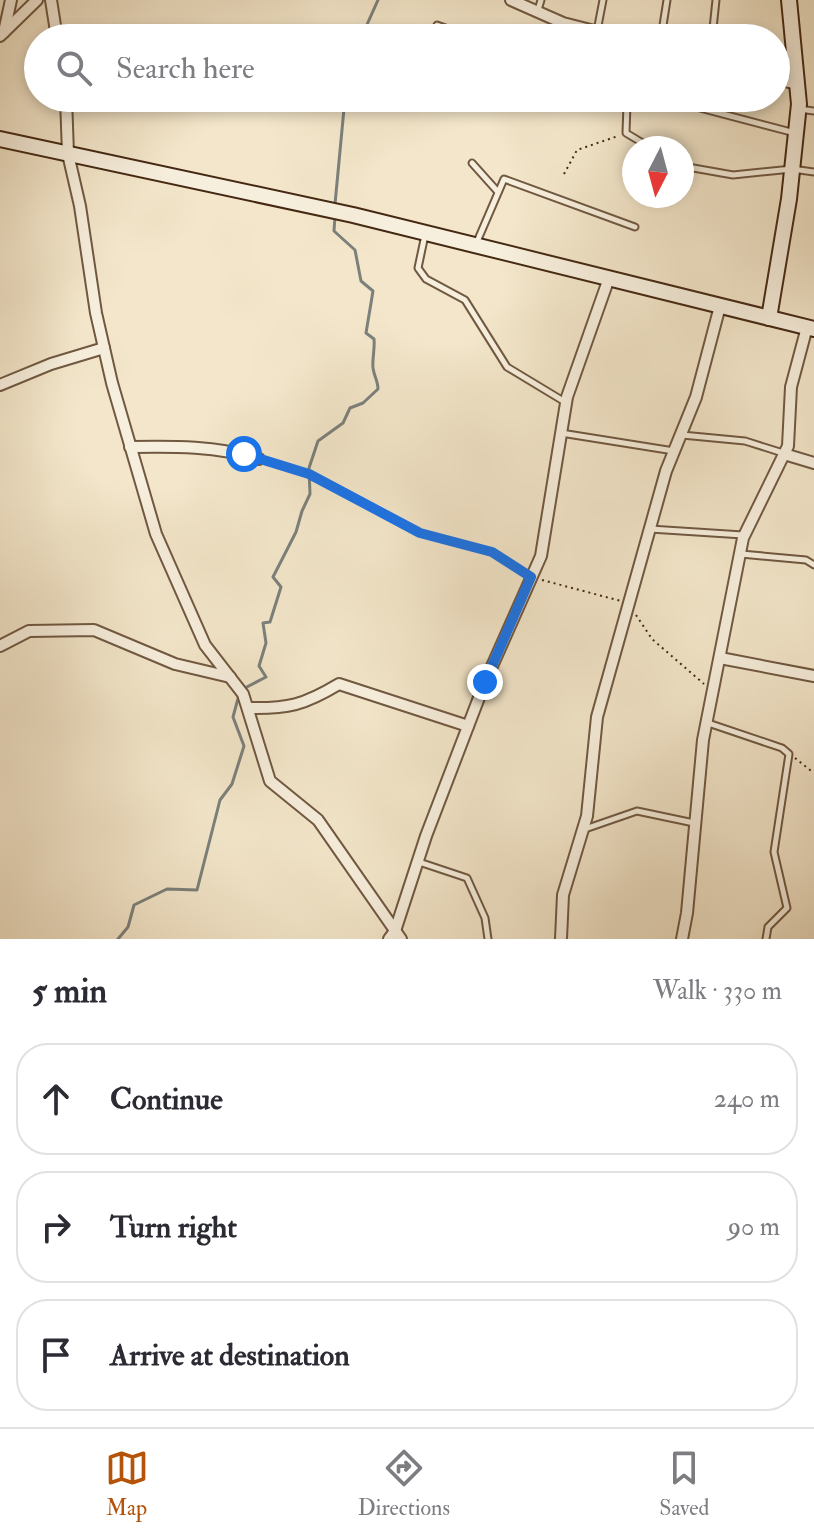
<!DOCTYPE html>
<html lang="en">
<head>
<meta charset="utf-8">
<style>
  :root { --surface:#fff; --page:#f2f2f3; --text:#2b2b33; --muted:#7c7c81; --line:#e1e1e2; --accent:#b45309 }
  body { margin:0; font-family:"IM FELL Double Pica",serif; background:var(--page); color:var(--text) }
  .compass { position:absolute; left:622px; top:136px; width:72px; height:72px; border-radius:50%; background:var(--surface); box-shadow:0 4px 12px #0003; rotate:186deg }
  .stop { position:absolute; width:24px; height:24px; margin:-18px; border:6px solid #1a73e8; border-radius:50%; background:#fff }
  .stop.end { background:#1a73e8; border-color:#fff; box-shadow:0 2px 8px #0008 }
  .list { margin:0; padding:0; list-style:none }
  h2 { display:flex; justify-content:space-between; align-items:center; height:104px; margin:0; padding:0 32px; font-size:34px }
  h2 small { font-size:26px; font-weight:400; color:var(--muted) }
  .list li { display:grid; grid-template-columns:52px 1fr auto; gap:24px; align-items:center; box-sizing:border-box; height:112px; margin:0 16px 16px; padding:0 16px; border:2px solid var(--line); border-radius:32px }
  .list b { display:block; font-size:30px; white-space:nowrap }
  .list em { font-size:26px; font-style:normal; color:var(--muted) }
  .icon { flex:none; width:44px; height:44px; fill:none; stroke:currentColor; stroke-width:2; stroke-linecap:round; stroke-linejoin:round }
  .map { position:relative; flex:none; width:814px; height:939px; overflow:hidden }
  .search { position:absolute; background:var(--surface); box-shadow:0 4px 12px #0003; left:24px; right:24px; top:24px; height:88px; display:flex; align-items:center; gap:20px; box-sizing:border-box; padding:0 28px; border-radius:44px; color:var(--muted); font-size:30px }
  .sheet { height:488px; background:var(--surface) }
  nav { display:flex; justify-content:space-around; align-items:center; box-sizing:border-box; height:112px; border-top:2px solid var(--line); background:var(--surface); font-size:22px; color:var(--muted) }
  nav a { display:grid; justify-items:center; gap:4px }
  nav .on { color:var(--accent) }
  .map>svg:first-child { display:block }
</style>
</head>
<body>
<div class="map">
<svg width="814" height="939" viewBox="0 0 814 939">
  <rect width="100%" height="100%" fill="#f3e6ca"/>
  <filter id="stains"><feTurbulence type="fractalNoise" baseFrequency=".0025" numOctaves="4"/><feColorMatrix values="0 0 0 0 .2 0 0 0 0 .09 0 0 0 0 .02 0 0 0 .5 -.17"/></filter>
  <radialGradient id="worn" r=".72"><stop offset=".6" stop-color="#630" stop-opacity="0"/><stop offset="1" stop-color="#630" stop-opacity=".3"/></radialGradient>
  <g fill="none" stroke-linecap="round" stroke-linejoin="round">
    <g stroke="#7c817c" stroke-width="3">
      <path d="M 361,38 L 378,0"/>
      <path d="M 335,204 L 345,98"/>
      <path d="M 243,689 L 266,677 L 259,666 L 266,643 L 263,623 L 270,622 L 281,587 L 273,577 L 296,532 L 302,511 L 310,494 L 309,468 L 318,441 L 343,423 L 350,408 L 363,403 L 378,389 C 378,381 374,376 373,368 C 372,360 375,349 374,339 L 366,333 L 373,291 L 361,281 L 355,250 L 334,231 L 335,216"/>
      <path d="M 118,939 L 128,927 L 134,905 L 167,889 L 197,890 L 220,800 L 232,784 L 244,746 L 233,717 L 239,695"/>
    </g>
    <g stroke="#705841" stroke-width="9">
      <g id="service">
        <path d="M 538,10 L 541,0"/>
        <path d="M 437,25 L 473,38"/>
        <path d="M 597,31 L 603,0"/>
        <path d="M 661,38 L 667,0"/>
        <path d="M 712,38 L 716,0"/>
        <path d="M 621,98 L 627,104 L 626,133 L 651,148"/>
        <path d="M 662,98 L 795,133"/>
        <path d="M 799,109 L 814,111"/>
        <path d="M 472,163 L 498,192"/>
        <path d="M 682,166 L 733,175 L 792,169 L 814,172"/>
        <path d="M 425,235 L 418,268 L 426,279 L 465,300 L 507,367 L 565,402"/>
        <path d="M 476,244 L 504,179 L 635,227"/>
        <path d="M 561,433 L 674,451"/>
        <path d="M 682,435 L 745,441 L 783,453"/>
        <path d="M 650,529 L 743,535"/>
        <path d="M 741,554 L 806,560 L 814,565"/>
        <path d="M 708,723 L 782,748 L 789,754 L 774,852 L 787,908 L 768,927 L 766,939"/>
        <path d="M 585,829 L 637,811 L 694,823"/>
        <path d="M 419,862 L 467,878 L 485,918 L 488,939"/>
      </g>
    </g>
    <g stroke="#705841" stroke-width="14">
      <g id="minor">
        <path d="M 51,0 L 57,38"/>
        <path d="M 511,0 L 563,23 L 622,38"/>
        <path d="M 4,32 L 11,0"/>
        <path d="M 0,36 L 37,0"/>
        <path d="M 776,79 L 797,84"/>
        <path d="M 66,98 L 68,154 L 80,206 L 96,313 L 112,383 L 156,534 L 205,645 L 243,694 L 270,781 L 318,820 L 401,939"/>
        <path d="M 0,385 L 51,364 L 104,348"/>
        <path d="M 130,447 C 173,446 218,446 259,459"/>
        <path d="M 784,454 L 814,463"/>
        <path d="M 0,646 L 29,631 L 94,630 L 175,664 L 230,677"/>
        <path d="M 720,658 L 814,676"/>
        <path d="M 248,708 C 288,709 304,705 339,684 L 468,726"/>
        <path d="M 389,939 L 395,931 L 426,836 L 485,682 L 541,556 L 567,397 L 609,278"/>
        <path d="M 561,939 L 563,895 L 587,816 L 597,717 L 666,471 L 696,397 L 720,306"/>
        <path d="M 682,939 L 687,913 L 703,740 L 743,538 L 788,446 L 791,387 L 807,327"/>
      </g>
    </g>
    <g stroke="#452813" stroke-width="18">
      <g id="secondary">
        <path d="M 0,139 L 353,215 L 814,329"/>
        <path d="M 769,318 L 789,199 L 799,104 L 789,0"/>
      </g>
    </g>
    <g stroke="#452813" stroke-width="2" stroke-dasharray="2 4" stroke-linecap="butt">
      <path d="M 564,174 L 577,150 L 618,136"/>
      <path d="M 268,462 L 309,474 L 420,533 L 492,552 L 525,573"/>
      <path d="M 542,580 L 621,601"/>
      <path d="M 636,615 L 652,639 L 704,684"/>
      <path d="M 795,758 L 810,770 L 814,769"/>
    </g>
    <use href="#service" stroke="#f7efdd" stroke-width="5"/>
    <use href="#minor" stroke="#f7efdd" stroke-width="10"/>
    <use href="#secondary" stroke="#f7efdd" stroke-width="14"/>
  </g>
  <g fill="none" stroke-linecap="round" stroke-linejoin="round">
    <path stroke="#1a73e8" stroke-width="10" d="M 244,454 L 309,474 L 420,533 L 492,552 L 531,577 L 485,682"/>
  </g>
  <rect width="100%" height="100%" filter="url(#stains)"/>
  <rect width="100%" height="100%" fill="url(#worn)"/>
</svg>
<svg class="compass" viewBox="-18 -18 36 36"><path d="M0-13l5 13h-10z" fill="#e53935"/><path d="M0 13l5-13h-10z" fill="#7c7c81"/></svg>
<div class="stop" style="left:244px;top:454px"></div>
<div class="stop end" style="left:485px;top:682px"></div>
<div class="search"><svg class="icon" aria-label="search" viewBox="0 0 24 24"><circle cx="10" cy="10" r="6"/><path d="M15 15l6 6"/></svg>Search here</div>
</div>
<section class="sheet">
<h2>5 min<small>Walk · 330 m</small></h2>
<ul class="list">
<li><svg class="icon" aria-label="ahead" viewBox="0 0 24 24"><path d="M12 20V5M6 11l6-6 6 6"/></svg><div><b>Continue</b></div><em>240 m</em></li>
<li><svg class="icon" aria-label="right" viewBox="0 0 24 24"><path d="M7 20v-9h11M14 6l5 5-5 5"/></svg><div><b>Turn right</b></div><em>90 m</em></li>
<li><svg class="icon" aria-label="arrive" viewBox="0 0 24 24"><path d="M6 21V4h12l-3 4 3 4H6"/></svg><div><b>Arrive at destination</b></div></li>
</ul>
</section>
<nav>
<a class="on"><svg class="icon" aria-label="map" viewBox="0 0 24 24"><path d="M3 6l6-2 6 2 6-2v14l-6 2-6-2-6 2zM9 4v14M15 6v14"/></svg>Map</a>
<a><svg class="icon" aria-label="directions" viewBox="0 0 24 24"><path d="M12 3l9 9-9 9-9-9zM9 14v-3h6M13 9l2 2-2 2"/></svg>Directions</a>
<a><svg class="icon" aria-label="saved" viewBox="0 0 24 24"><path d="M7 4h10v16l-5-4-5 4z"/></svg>Saved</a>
</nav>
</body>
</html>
